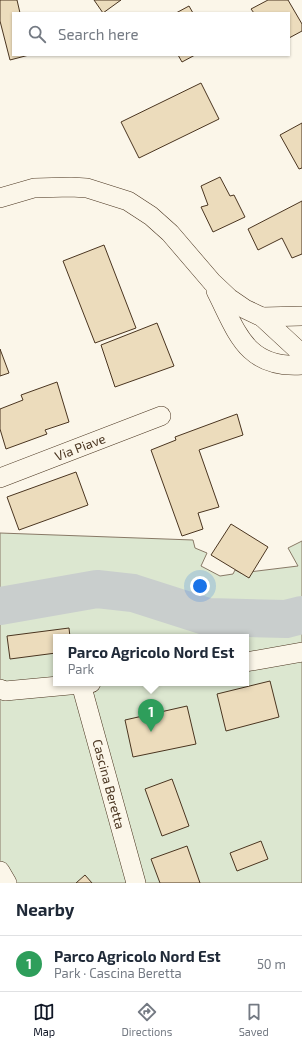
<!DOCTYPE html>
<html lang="en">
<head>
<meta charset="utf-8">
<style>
  :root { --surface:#fff; --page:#f2f2f3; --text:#1f2937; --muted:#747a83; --line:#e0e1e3; --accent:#111827 }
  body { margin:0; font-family:"Exo 2",sans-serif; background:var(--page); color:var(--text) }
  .you { position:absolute; left:200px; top:586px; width:14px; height:14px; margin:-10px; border:3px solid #fff; border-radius:50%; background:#1a73e8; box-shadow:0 0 0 6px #1a73e833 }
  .badge { display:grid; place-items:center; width:26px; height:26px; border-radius:50%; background:var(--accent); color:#fff; font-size:13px; font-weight:700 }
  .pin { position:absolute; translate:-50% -33px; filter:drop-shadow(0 1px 2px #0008) }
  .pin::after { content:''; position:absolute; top:21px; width:14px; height:12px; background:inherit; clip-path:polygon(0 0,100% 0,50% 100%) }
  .popup { position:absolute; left:53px; top:634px; width:196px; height:52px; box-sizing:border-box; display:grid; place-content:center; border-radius:0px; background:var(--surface); filter:drop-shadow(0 1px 3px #0005); font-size:13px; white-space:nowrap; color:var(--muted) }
  .popup b { font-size:15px; color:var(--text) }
  .popup::after { content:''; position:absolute; left:50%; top:100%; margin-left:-8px; border:8px solid transparent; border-top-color:var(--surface) }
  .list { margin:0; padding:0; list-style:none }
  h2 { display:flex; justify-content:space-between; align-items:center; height:52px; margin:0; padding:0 16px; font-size:17px }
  h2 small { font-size:13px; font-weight:400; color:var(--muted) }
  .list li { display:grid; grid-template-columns:26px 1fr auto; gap:12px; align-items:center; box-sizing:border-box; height:56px; padding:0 16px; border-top:1px solid var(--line) }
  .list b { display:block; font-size:15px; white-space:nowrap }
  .list p { margin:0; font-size:13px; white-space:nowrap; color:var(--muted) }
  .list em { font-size:13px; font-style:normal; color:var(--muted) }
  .icon { flex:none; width:22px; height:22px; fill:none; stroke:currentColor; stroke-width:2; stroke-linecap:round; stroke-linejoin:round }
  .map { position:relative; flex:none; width:302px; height:883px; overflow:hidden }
  .search { position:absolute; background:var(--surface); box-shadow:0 1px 3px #0004; left:12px; right:12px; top:12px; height:44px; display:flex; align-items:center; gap:10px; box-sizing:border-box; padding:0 14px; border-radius:0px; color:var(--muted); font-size:15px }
  .sheet { height:108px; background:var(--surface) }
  nav { display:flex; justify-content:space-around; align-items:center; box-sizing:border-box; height:56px; border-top:1px solid var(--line); background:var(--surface); font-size:11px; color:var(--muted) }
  nav a { display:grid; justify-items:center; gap:2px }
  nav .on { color:var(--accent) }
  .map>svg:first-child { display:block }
</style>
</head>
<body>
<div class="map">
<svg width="302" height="883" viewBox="0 0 302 883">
  <rect width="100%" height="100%" fill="#fbf6e9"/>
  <path fill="#dce7d0" stroke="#887966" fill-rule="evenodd" d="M 0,533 L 193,540 L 195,548 L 207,553 L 201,566 L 220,576 L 233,574 L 235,570 L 241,573 L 298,566 L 288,548 L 302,541 L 302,883 L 0,883 ZM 56,637 L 246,637 L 246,683 L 56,683 Z"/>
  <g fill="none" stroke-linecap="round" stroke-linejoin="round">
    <path stroke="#c9cecd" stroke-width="38" d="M 0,606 L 97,589 L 133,593 L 208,617 L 286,619 L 302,615"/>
  </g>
  <g fill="#ecdcbc" stroke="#4a3520">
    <path d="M 0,0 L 17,0 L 20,13 L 13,13 L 13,55 L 29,55 L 10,60 L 0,21 Z"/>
    <path d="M 94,0 L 121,0 L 103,13 Z"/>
    <path d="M 268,0 L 288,0 L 302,24 L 302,31 L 289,38 L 289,13 L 254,13 L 251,9 Z"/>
    <path d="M 189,6 L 193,13 L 176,13 Z"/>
    <path d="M 178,55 L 195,55 L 182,62 Z"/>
    <path d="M 201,83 L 219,119 L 139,158 L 121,122 Z"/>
    <path d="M 302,123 L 302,168 L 299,169 L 280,135 Z"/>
    <path d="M 220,177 L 230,196 L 234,195 L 245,217 L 213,232 L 201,207 L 208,205 L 201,186 Z"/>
    <path d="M 302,201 L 302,254 L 292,258 L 282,238 L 258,250 L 248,229 Z"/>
    <path d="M 104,245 L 136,328 L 95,343 L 63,261 Z"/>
    <path d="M 157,323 L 174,366 L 115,387 L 101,345 Z"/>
    <path d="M 0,349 L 9,373 L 0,376 Z"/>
    <path d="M 57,382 L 69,422 L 45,430 L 47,434 L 6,449 L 0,429 L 0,409 L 23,400 L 21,395 Z"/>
    <path d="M 237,414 L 243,435 L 199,450 L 219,507 L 198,513 L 203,529 L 182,536 L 151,450 L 176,440 L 175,437 Z"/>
    <path d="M 76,472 L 88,505 L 19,530 L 7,497 Z"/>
    <path d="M 231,524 L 268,547 L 249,578 L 211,555 Z"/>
    <path d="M 69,628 L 70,637 L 56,637 L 56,653 L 10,659 L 7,636 Z"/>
    <path d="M 270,681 L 279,717 L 226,731 L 217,694 Z"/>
    <path d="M 187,706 L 196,744 L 133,757 L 125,720 Z"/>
    <path d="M 172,779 L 189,826 L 162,836 L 145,789 Z"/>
    <path d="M 261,841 L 268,859 L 237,871 L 230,853 Z"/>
    <path d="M 187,846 L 200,883 L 160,883 L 151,859 Z"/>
    <path d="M 85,875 L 92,883 L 76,883 Z"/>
  </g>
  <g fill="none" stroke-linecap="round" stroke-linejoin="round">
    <g stroke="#4a3520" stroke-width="20">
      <g id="minor">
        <path d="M 0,198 L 34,188 L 71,187 L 87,188 L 128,201 L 151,216 L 170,233 L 212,282 L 229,298 L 245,309 L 262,317 L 302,354"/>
        <path d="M 216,291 C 237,332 246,369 302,365"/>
        <path d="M 262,317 L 302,316"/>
        <path d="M 0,478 L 161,416"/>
        <path d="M 246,662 L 302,652"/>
        <path d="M 81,684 L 136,883"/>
        <path d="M 0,689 L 5,691 L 91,683"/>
        <path d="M 0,871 L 7,883"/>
      </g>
    </g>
    <use href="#minor" stroke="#fbf6e9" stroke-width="19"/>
  </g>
  <g text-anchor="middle" stroke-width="3" stroke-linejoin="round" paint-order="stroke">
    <g font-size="13" fill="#4a3520" stroke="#fbf6e9">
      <text transform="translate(80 447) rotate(-21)" y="5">Via Piave</text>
      <text transform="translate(109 784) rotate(75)" y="5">Cascina Beretta</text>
    </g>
  </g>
</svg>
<div class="you"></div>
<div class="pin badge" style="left:151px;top:732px;background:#2e9e5b">1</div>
<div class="popup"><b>Parco Agricolo Nord Est</b>Park</div>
<div class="search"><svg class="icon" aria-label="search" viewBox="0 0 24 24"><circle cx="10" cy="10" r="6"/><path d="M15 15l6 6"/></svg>Search here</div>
</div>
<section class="sheet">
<h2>Nearby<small></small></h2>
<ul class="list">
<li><span class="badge" style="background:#2e9e5b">1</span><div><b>Parco Agricolo Nord Est</b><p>Park · Cascina Beretta</p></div><em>50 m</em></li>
</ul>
</section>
<nav>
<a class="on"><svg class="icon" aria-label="map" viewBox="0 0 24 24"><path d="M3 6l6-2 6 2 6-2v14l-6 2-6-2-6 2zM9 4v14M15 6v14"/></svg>Map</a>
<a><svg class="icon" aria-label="directions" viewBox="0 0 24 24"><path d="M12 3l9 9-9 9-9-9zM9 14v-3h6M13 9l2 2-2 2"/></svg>Directions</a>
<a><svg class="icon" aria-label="saved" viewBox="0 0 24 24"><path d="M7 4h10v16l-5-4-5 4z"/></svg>Saved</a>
</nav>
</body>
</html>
